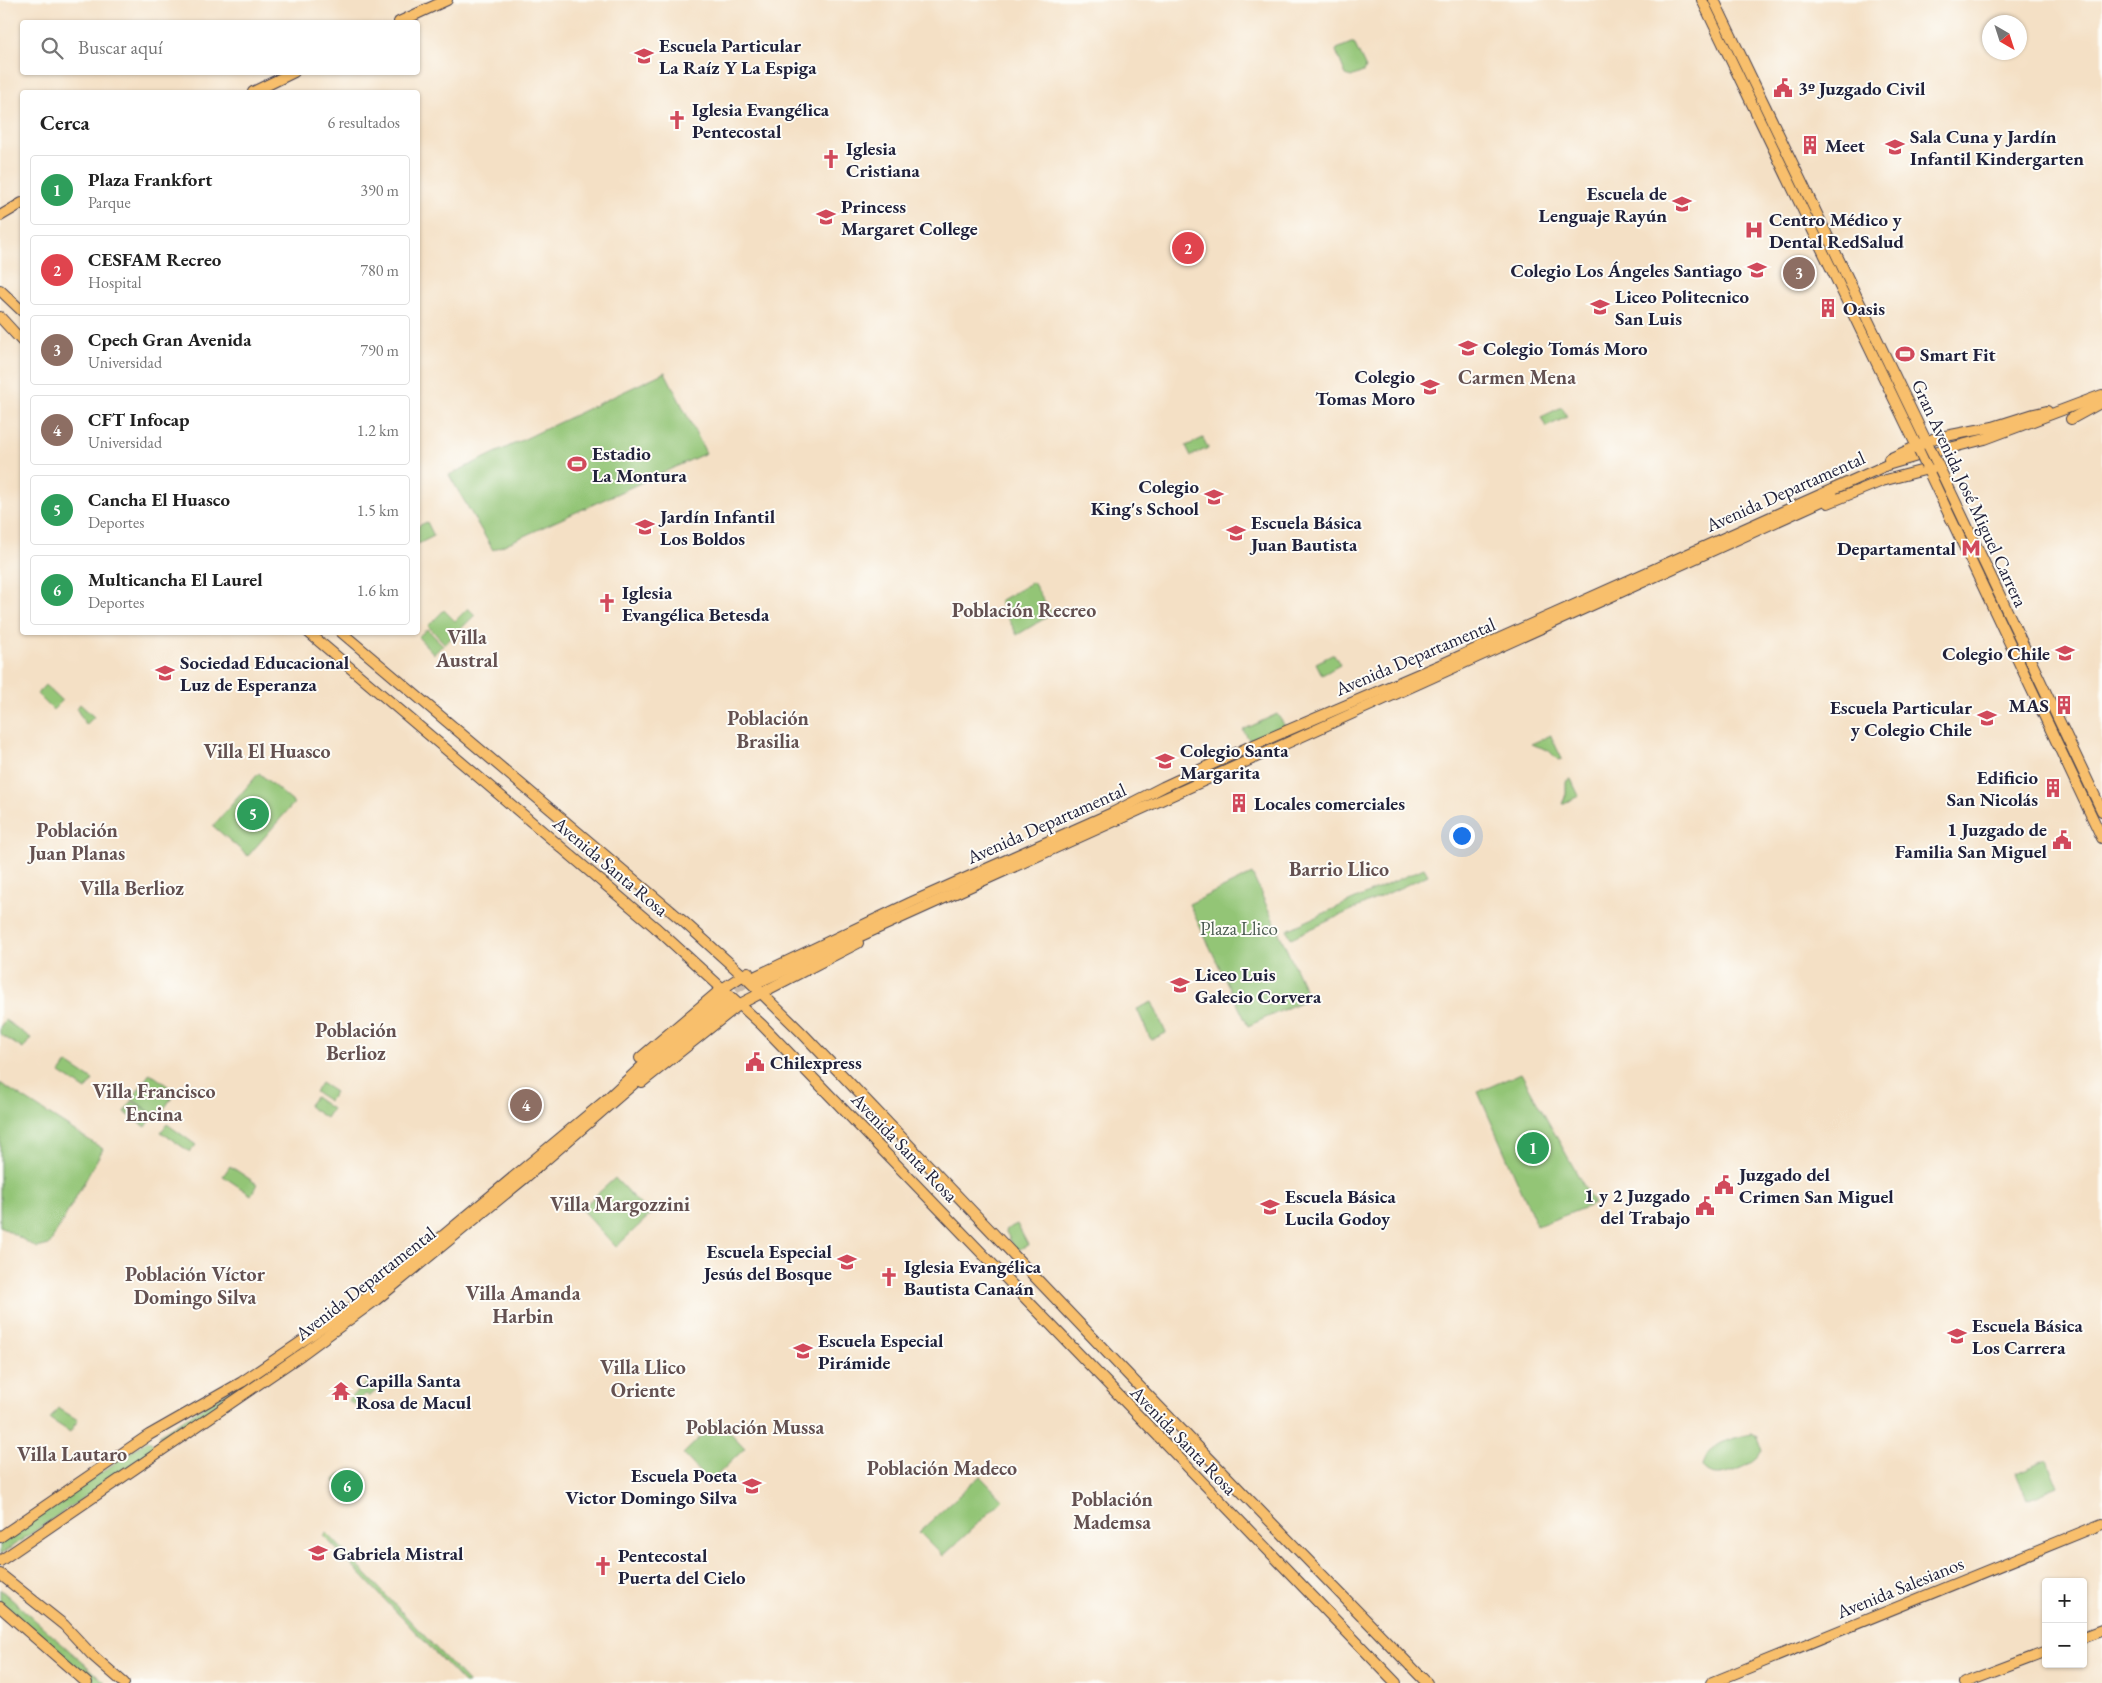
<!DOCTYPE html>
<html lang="es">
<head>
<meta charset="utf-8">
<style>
  :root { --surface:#fff; --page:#f2f2f2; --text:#222; --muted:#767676; --line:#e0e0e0; --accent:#7c3aed }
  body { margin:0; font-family:"EB Garamond",serif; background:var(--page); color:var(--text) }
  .controls { position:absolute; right:15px; bottom:15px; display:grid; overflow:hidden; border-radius:5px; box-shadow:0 1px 4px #0004 }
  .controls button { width:45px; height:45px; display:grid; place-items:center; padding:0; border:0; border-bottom:1px solid var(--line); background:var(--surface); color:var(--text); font:25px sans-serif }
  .compass { position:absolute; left:1982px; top:15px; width:45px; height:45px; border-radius:50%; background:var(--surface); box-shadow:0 1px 4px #0004; rotate:141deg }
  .you { position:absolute; left:1461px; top:835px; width:18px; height:18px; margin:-12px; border:4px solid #fff; border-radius:50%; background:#1a73e8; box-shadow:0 0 0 8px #1a73e833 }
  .badge { display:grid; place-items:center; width:32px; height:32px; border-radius:50%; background:var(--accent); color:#fff; font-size:16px; font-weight:700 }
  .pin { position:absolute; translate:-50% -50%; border:2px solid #fff; box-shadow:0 1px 5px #0006 }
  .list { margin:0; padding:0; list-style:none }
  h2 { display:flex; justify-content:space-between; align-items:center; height:65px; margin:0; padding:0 20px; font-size:21px }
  h2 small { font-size:16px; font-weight:400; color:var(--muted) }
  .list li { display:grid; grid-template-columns:32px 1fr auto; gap:15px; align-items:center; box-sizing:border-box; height:70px; margin:0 10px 10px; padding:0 10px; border:1px solid var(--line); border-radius:5px }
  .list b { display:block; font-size:19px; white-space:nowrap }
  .list p { margin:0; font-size:16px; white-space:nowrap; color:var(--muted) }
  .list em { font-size:16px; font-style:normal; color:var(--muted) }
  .icon { flex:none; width:28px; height:28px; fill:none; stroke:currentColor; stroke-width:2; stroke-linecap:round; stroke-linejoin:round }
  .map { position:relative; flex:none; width:2102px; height:1683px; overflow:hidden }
  .search { position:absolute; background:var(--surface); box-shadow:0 1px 4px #0004; left:20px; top:20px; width:400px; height:55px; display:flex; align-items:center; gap:12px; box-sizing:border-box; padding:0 18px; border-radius:5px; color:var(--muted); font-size:19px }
  .panel { position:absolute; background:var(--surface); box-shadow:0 1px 4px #0004; left:20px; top:90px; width:400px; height:545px; border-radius:5px }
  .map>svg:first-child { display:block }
</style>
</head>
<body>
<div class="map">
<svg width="2102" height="1683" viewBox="0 0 2102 1683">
  <rect width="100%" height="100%" fill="#fdfcf7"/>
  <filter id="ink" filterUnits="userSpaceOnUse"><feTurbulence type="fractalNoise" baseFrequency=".02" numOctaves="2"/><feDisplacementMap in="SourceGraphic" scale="10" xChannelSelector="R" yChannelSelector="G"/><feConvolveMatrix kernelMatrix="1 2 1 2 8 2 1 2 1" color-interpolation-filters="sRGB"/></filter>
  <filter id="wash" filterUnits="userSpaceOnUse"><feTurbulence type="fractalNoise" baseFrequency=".0096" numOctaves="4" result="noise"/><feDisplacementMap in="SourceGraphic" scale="20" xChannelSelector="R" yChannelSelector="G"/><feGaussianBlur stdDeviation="1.12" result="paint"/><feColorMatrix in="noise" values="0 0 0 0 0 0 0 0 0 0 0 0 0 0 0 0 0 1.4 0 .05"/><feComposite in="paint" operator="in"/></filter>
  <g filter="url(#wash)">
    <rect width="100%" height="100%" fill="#f4e0c5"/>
    <g fill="#93c576" stroke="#5a7458">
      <path d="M 1351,43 L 1354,43 L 1366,68 L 1363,72 L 1351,77 L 1346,75 L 1336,51 L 1337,49 Z"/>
      <path d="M 665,372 L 706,453 L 493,550 L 449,475 Z"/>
      <path d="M 1562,407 L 1567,417 L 1546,427 L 1541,417 Z"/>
      <path d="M 1203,438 L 1208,448 L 1191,456 L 1186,446 Z"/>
      <path d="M 427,522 L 434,536 L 418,544 L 418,526 Z"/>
      <path d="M 1033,582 L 1052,614 L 1017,635 L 999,601 Z"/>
      <path d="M 468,608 L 475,615 L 445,644 L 428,626 L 444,610 L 455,621 Z"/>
      <path d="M 427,629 L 443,645 L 434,654 L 418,637 Z"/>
      <path d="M 1334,654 L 1340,665 L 1322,675 L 1316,663 Z"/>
      <path d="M 45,685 L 62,701 L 53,710 L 37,694 Z"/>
      <path d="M 80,704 L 94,717 L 86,725 L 76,708 Z"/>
      <path d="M 1277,714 L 1285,726 L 1250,741 L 1243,730 Z"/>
      <path d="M 1551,735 L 1551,736 L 1562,759 L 1558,760 L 1548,750 L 1531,744 Z"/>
      <path d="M 259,773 L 294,803 L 248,856 L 213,826 Z"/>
      <path d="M 1571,779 L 1579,796 L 1562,804 L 1566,794 L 1566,781 Z"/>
      <path d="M 1424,868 L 1428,875 L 1291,938 L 1287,930 Z"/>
      <path d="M 1252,874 L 1309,998 L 1248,1026 L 1189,904 Z"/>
      <path d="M 1152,1002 L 1166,1033 L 1151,1040 L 1137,1009 Z"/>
      <path d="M 5,1020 L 31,1038 L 23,1049 L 0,1034 L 0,1027 Z"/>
      <path d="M 67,1063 L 93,1080 L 86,1090 L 60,1073 Z"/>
      <path d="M 150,1073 L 176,1092 L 158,1117 L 154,1115 L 146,1127 L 124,1112 L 132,1101 L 153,1114 L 132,1099 Z"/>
      <path d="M 1521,1073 L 1594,1204 L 1537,1226 L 1478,1092 Z"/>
      <path d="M 0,1083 L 103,1149 L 49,1245 L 37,1248 L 0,1226 Z"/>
      <path d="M 321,1083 L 335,1092 L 329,1101 L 315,1092 Z"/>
      <path d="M 315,1097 L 332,1109 L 326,1118 L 308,1106 Z"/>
      <path d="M 167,1124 L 196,1145 L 190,1152 L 161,1132 Z"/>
      <path d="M 230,1166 L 257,1184 L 251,1195 L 223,1176 Z"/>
      <path d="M 615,1178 L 650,1215 L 616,1247 L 581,1209 Z"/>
      <path d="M 1017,1224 L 1028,1245 L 1016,1251 L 1005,1230 Z"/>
      <path d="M 339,1320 L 329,1331 L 168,1442 L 159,1435 Z"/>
      <path d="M 370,1380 L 378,1389 L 369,1397 L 366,1394 L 353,1405 L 348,1400 Z"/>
      <path d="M 58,1408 L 78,1420 L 70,1432 L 50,1419 Z"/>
      <path d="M 718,1420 L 745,1448 L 710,1482 L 683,1454 Z"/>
      <path d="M 1752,1434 L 1757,1437 L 1762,1451 C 1753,1465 1714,1487 1702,1467 C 1706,1444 1732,1438 1752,1434 Z"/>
      <path d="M 148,1440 L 157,1447 L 0,1555 L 0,1543 Z"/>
      <path d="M 2047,1460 L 2058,1487 L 2027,1500 L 2016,1473 Z"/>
      <path d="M 342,1473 L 358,1490 L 350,1498 L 334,1481 Z"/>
      <path d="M 980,1476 L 1003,1500 L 943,1556 L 919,1532 Z"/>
      <path d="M 326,1533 L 328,1534 L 469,1683 L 464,1683 L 325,1537 L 324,1535 Z"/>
      <path d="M 0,1589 L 106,1683 L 91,1683 L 0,1604 Z"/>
    </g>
  </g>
  <g filter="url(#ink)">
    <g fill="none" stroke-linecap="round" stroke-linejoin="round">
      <path stroke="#cabaa9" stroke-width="10" stroke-dasharray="10 5" stroke-linecap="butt" d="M 723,997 L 754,977"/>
      <g stroke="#423e50" stroke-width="12">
        <g id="major">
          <path d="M 1702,0 L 1919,451"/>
          <path d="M 1714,0 L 1929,447"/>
          <path d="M 399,22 L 447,0"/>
          <path d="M 253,92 L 294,72"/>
          <path d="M 0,216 L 22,203"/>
          <path d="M 0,290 L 22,311"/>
          <path d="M 0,317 L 22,341"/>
          <path d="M 2071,419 L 2102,402"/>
          <path d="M 1889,459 L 1935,438 L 1993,427 L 2034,414 L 2047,411"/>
          <path d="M 1937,463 L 2102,811"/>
          <path d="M 1926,466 L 2102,838"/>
          <path d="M 1828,503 L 1882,481 L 1932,468"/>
          <path d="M 308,632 L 655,927 L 762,1025 L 1396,1683"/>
          <path d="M 341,632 L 684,922 L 747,979 L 802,1033 L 1138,1385 L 1427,1683"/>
          <path d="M 754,977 L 912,902 L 1112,813 L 1163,787 L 1249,747 L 1442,664 L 1887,465 L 1914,457 L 1985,439 L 2102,395"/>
          <path d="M 759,982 L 1833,496"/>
          <path d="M 640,1058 L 719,991 L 748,972"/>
          <path d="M 642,1082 L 740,1004 L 858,943"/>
          <path d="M 0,1537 L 149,1435 L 242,1382 L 373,1293 L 426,1250 L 607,1099 L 666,1044 L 723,997"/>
          <path d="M 0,1561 L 301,1355 L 376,1300 L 525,1178 L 728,1002"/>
          <path d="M 0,1574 L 64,1625 L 92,1655 L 124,1683"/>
          <path d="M 0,1607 L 87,1683"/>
          <path d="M 2083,1637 L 2102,1630"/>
          <path d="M 1711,1683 L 2102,1524"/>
          <path d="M 1964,1683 L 2046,1652"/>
        </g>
      </g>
      <use href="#major" stroke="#f8bf6c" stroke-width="10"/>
      <g stroke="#423e50" stroke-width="12" stroke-linecap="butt">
        <g id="major-bridge">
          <path d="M 1929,447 L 1937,463"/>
          <path d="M 1919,451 L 1926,466"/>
        </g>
      </g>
      <use href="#major-bridge" stroke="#f8bf6c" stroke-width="10"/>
    </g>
  </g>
  <defs>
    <g id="school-bare" transform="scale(1.5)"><path d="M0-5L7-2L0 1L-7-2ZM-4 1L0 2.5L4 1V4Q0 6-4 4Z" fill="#d1495b" stroke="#fdfcf7" stroke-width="2.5" paint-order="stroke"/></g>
    <g id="civic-bare" transform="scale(1.5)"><path d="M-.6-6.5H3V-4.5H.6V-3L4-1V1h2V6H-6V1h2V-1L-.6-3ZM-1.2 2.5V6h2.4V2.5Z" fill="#d1495b" stroke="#fdfcf7" stroke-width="2.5" paint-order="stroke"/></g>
    <g id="church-bare" transform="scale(1.5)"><path d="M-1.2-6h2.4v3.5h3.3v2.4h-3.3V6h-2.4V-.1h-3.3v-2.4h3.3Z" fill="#d1495b" stroke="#fdfcf7" stroke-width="2.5" paint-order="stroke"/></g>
    <g id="building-bare" transform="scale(1.5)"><path d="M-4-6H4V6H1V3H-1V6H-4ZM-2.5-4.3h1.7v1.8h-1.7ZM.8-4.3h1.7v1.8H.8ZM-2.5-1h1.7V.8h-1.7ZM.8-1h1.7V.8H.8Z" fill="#d1495b" stroke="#fdfcf7" stroke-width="2.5" paint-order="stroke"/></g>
    <g id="hospital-bare" transform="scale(1.5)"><path d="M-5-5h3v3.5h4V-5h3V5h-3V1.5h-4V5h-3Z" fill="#d1495b" stroke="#fdfcf7" stroke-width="2.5" paint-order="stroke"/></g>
    <g id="stadium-bare" transform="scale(1.5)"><path d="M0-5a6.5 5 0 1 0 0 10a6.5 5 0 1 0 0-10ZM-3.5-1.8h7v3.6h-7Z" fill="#d1495b" stroke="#fdfcf7" stroke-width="2.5" paint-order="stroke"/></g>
    <g id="metro-bare" transform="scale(1.5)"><path d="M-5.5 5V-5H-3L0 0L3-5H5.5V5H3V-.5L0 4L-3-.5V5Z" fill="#d1495b" stroke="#fdfcf7" stroke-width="2.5" paint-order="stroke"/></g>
    <g id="temple-bare" transform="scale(1.5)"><path d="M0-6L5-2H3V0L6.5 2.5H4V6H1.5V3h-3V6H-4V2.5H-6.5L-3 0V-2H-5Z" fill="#d1495b" stroke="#fdfcf7" stroke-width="2.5" paint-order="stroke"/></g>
  </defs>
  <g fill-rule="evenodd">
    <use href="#school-bare" x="644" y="56"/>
    <use href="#civic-bare" x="1783" y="88"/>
    <use href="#church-bare" x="677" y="120"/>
    <use href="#building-bare" x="1810" y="145"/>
    <use href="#school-bare" x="1895" y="147"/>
    <use href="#church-bare" x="831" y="159"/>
    <use href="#school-bare" x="1682" y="204"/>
    <use href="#school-bare" x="826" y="217"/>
    <use href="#hospital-bare" x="1754" y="230"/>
    <use href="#school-bare" x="1757" y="270"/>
    <use href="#school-bare" x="1600" y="307"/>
    <use href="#building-bare" x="1828" y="308"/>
    <use href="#school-bare" x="1468" y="348"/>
    <use href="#stadium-bare" x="1905" y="354"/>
    <use href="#school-bare" x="1430" y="387"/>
    <use href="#stadium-bare" x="577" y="464"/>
    <use href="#school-bare" x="1214" y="497"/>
    <use href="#school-bare" x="645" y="527"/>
    <use href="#school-bare" x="1236" y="533"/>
    <use href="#metro-bare" x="1971" y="548"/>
    <use href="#church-bare" x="607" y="603"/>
    <use href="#school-bare" x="2065" y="653"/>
    <use href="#school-bare" x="165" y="673"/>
    <use href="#building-bare" x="2064" y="705"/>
    <use href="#school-bare" x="1987" y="718"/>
    <use href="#school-bare" x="1165" y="761"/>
    <use href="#building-bare" x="2053" y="788"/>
    <use href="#building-bare" x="1239" y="803"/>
    <use href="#civic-bare" x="2062" y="840"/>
    <use href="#school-bare" x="1180" y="985"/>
    <use href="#civic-bare" x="755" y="1062"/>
    <use href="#civic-bare" x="1724" y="1185"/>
    <use href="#civic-bare" x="1705" y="1206"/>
    <use href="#school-bare" x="1270" y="1207"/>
    <use href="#school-bare" x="847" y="1262"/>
    <use href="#church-bare" x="889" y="1277"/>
    <use href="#school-bare" x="1957" y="1336"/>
    <use href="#school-bare" x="803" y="1351"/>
    <use href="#temple-bare" x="341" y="1391"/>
    <use href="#school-bare" x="752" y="1486"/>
    <use href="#school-bare" x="318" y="1553"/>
    <use href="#church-bare" x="603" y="1566"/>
  </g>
  <g text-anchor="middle" stroke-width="4" stroke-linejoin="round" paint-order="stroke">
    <g font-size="19" font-weight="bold" fill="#22223b" stroke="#fdfcf7" text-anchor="start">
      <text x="659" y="52">Escuela Particular<tspan x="659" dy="22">La Raíz Y La Espiga</tspan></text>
      <text x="1798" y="95">3º Juzgado Civil</text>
      <text x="692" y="116">Iglesia Evangélica<tspan x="692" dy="22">Pentecostal</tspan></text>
      <text x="1910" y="143">Sala Cuna y Jardín<tspan x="1910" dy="22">Infantil Kindergarten</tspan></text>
      <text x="1825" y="152">Meet</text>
      <text x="846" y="155">Iglesia<tspan x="846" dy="22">Cristiana</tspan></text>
      <text x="1667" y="200" text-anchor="end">Escuela de<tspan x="1667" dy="22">Lenguaje Rayún</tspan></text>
      <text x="841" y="213">Princess<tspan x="841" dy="22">Margaret College</tspan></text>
      <text x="1769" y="226">Centro Médico y<tspan x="1769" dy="22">Dental RedSalud</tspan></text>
      <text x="1742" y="277" text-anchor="end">Colegio Los Ángeles Santiago</text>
      <text x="1615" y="303">Liceo Politecnico<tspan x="1615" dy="22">San Luis</tspan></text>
      <text x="1843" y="315">Oasis</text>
      <text x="1483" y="355">Colegio Tomás Moro</text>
      <text x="1920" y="361">Smart Fit</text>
      <text x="1415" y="383" text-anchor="end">Colegio<tspan x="1415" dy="22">Tomas Moro</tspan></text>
      <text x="592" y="460">Estadio<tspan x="592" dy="22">La Montura</tspan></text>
      <text x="1199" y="493" text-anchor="end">Colegio<tspan x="1199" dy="22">King's School</tspan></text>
      <text x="660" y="523">Jardín Infantil<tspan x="660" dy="22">Los Boldos</tspan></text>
      <text x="1251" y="529">Escuela Básica<tspan x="1251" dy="22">Juan Bautista</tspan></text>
      <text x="1956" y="555" text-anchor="end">Departamental</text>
      <text x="622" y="599">Iglesia<tspan x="622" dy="22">Evangélica Betesda</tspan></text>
      <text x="2050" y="660" text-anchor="end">Colegio Chile</text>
      <text x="180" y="669">Sociedad Educacional<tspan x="180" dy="22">Luz de Esperanza</tspan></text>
      <text x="2049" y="712" text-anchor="end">MAS</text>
      <text x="1972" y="714" text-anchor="end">Escuela Particular<tspan x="1972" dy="22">y Colegio Chile</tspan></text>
      <text x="1180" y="757">Colegio Santa<tspan x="1180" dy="22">Margarita</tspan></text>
      <text x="2038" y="784" text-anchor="end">Edificio<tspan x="2038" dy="22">San Nicolás</tspan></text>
      <text x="1254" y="810">Locales comerciales</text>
      <text x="2047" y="836" text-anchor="end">1 Juzgado de<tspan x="2047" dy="22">Familia San Miguel</tspan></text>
      <text x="1195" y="981">Liceo Luis<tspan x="1195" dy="22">Galecio Corvera</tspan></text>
      <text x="770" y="1069">Chilexpress</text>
      <text x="1739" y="1181">Juzgado del<tspan x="1739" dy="22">Crimen San Miguel</tspan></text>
      <text x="1690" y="1202" text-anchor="end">1 y 2 Juzgado<tspan x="1690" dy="22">del Trabajo</tspan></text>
      <text x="1285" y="1203">Escuela Básica<tspan x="1285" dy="22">Lucila Godoy</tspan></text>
      <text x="832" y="1258" text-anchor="end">Escuela Especial<tspan x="832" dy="22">Jesús del Bosque</tspan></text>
      <text x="904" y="1273">Iglesia Evangélica<tspan x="904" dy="22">Bautista Canaán</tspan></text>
      <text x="1972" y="1332">Escuela Básica<tspan x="1972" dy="22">Los Carrera</tspan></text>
      <text x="818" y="1347">Escuela Especial<tspan x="818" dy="22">Pirámide</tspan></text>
      <text x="356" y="1387">Capilla Santa<tspan x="356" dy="22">Rosa de Macul</tspan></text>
      <text x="737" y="1482" text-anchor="end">Escuela Poeta<tspan x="737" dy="22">Victor Domingo Silva</tspan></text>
      <text x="333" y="1560">Gabriela Mistral</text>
      <text x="618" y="1562">Pentecostal<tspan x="618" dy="22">Puerta del Cielo</tspan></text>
    </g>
    <g font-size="19" fill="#22223b" stroke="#fdfcf7">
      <text transform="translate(1785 491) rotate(-24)" y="7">Avenida Departamental</text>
      <text transform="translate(1970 493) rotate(65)" y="7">Gran Avenida José Miguel Carrera</text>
      <text transform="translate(1415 656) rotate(-23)" y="7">Avenida Departamental</text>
      <text transform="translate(1046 823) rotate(-24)" y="7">Avenida Departamental</text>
      <text transform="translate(611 866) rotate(40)" y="7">Avenida Santa Rosa</text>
      <text transform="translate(905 1147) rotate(46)" y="7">Avenida Santa Rosa</text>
      <text transform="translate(365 1283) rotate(-38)" y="7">Avenida Departamental</text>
      <text transform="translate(1184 1440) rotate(46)" y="7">Avenida Santa Rosa</text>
      <text transform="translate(1900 1587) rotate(-22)" y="7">Avenida Salesianos</text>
    </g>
    <g font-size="19" fill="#4a5b50" stroke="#fdfcf7">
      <text x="1239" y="935">Plaza Llico</text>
    </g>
    <g font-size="20" font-weight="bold" fill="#645151" stroke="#fdfcf7">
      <text x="1517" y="384">Carmen Mena</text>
      <text x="1024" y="617">Población Recreo</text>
      <text x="467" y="644">Villa<tspan x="467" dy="23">Austral</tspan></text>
      <text x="768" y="725">Población<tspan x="768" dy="23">Brasilia</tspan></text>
      <text x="267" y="758">Villa El Huasco</text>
      <text x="77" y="837">Población<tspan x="77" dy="23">Juan Planas</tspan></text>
      <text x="1339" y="876">Barrio Llico</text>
      <text x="132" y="895">Villa Berlioz</text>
      <text x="356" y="1037">Población<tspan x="356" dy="23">Berlioz</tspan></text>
      <text x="154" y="1098">Villa Francisco<tspan x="154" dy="23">Encina</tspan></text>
      <text x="620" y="1211">Villa Margozzini</text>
      <text x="195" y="1281">Población Víctor<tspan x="195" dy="23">Domingo Silva</tspan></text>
      <text x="523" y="1300">Villa Amanda<tspan x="523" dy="23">Harbin</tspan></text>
      <text x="643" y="1374">Villa Llico<tspan x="643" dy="23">Oriente</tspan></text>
      <text x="755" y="1434">Población Mussa</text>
      <text x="72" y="1461">Villa Lautaro</text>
      <text x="942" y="1475">Población Madeco</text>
      <text x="1112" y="1506">Población<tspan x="1112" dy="23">Mademsa</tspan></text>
    </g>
  </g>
</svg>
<div class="controls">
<button>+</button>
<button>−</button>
</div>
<svg class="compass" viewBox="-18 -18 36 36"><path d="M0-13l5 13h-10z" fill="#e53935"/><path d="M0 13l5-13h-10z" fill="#767676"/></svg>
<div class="you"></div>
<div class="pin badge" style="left:1533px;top:1148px;background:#2e9e5b">1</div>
<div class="pin badge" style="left:1188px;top:248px;background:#e0444e">2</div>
<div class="pin badge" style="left:1799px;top:273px;background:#8d6e63">3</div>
<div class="pin badge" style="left:526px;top:1105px;background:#8d6e63">4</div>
<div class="pin badge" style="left:253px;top:814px;background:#2e9e5b">5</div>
<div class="pin badge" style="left:347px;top:1486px;background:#2e9e5b">6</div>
<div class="search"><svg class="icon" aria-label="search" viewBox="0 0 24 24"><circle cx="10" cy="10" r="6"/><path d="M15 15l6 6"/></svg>Buscar aquí</div>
<section class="panel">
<h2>Cerca<small>6 resultados</small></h2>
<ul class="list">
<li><span class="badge" style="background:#2e9e5b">1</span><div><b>Plaza Frankfort</b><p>Parque</p></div><em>390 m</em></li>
<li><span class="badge" style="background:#e0444e">2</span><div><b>CESFAM Recreo</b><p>Hospital</p></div><em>780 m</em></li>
<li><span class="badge" style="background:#8d6e63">3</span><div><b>Cpech Gran Avenida</b><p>Universidad</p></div><em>790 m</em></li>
<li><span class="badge" style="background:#8d6e63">4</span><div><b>CFT Infocap</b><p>Universidad</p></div><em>1.2 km</em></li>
<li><span class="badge" style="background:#2e9e5b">5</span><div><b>Cancha El Huasco</b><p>Deportes</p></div><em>1.5 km</em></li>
<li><span class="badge" style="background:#2e9e5b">6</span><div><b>Multicancha El Laurel</b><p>Deportes</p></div><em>1.6 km</em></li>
</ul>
</section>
</div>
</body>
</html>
